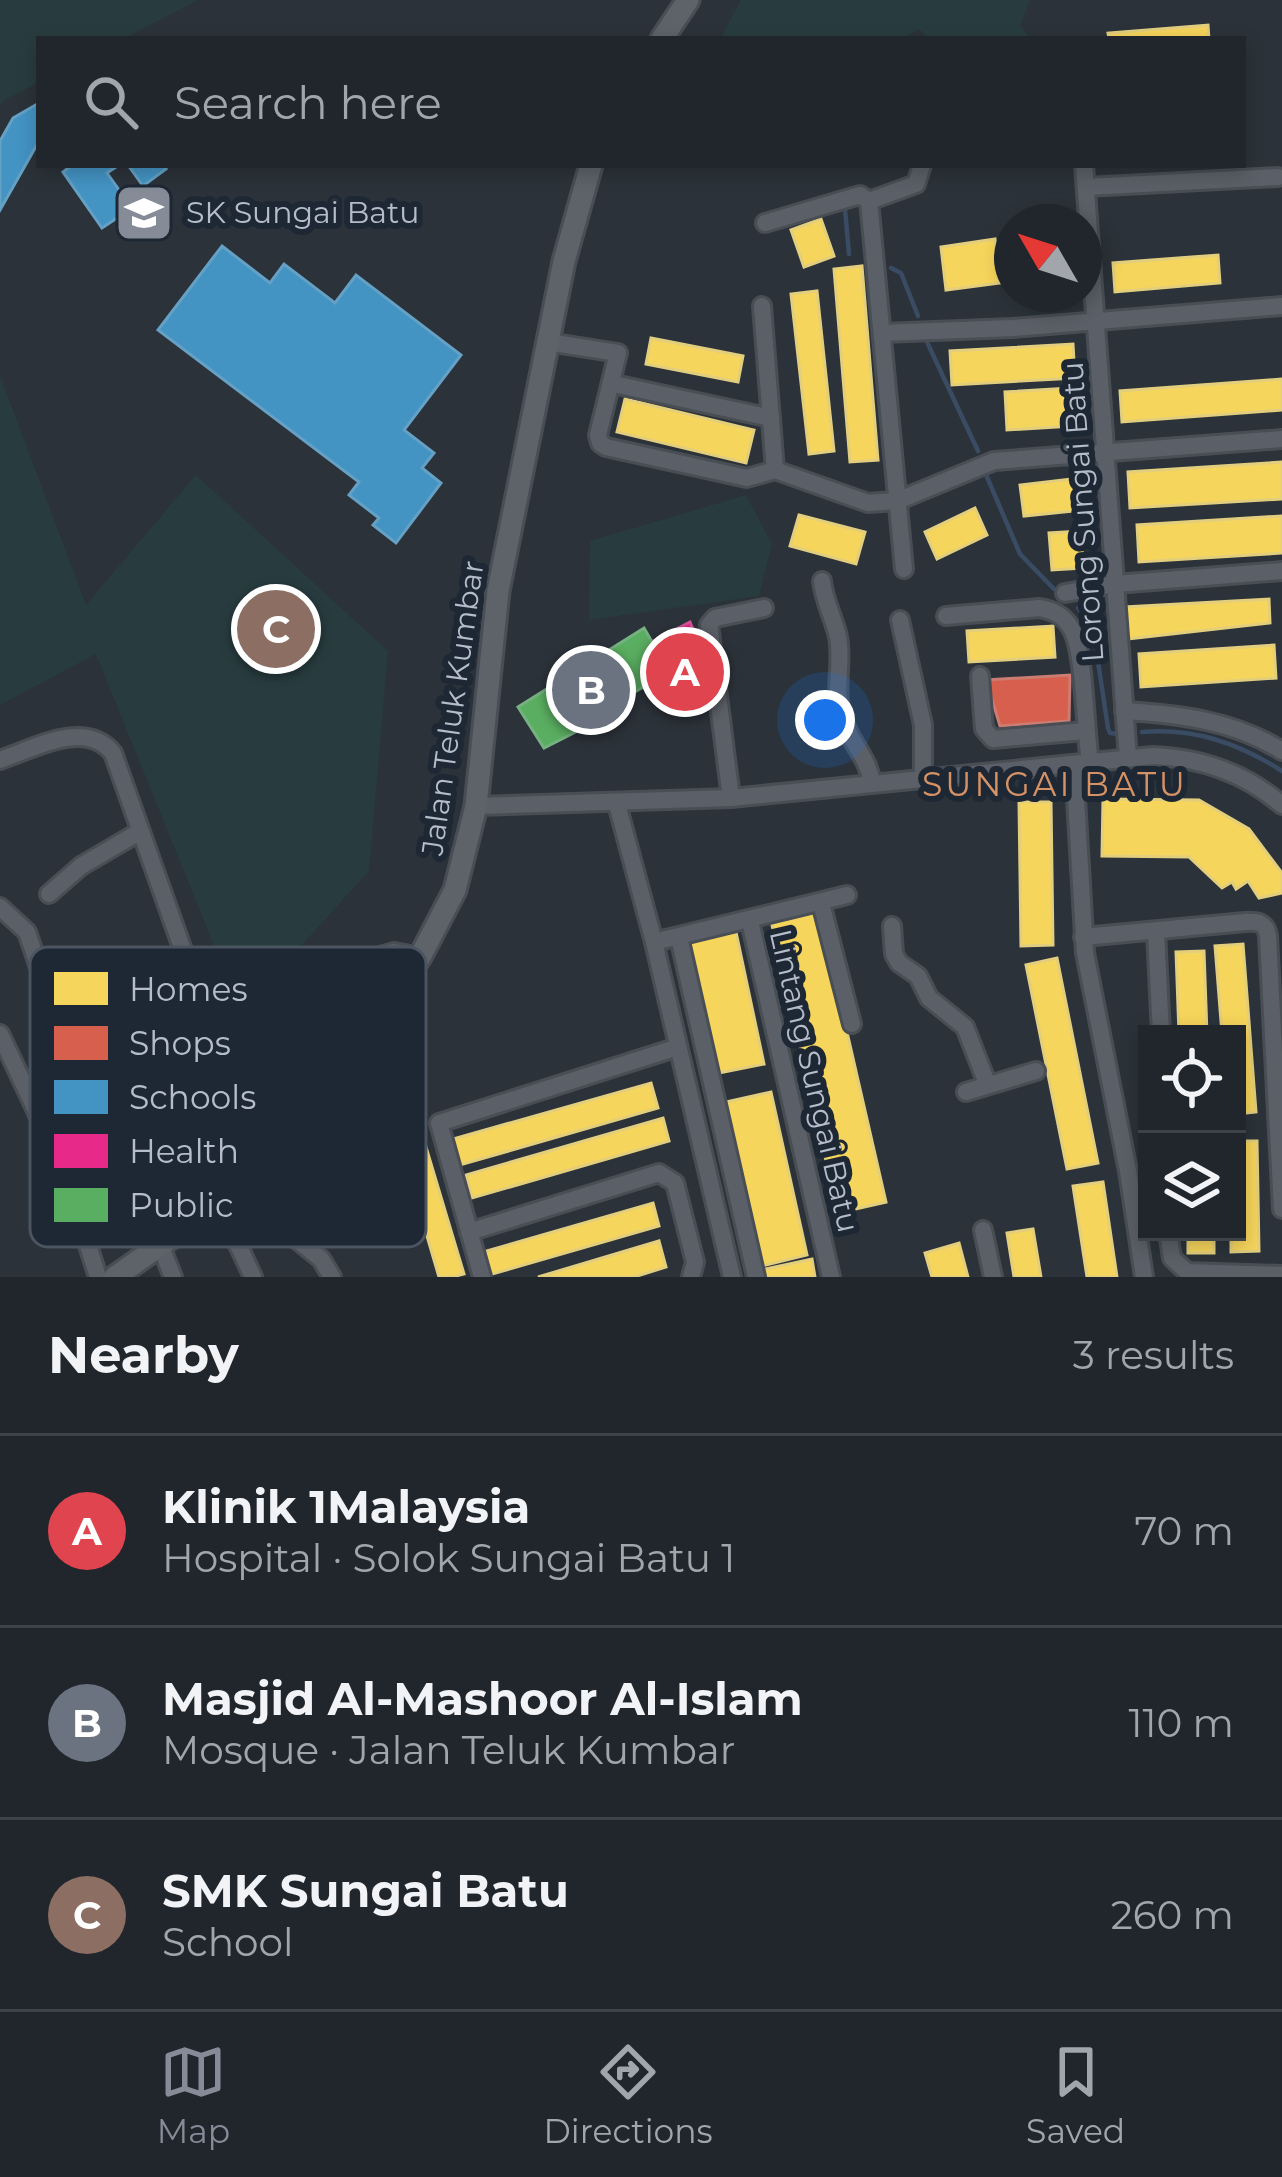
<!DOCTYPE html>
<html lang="en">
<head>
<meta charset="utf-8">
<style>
  :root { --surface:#20262b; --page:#282e33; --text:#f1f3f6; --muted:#a2a5a9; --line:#3d4347; --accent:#858c97 }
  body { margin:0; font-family:Montserrat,sans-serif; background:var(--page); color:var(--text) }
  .controls { position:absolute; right:36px; bottom:36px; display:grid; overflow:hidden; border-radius:0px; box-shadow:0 6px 18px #0003 }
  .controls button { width:108px; height:108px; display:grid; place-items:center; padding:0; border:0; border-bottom:3px solid var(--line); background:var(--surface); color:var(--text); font:60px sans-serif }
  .compass { position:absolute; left:994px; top:204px; width:108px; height:108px; border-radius:50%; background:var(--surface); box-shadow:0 6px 18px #0003; rotate:309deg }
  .you { position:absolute; left:825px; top:720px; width:42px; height:42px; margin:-30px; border:9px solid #fff; border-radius:50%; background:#1a73e8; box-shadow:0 0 0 18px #1a73e833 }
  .badge { display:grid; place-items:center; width:78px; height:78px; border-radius:50%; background:var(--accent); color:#fff; font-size:39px; font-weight:700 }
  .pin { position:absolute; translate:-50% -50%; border:6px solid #fff; box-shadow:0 3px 12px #0006 }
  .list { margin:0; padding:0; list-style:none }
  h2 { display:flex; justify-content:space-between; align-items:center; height:156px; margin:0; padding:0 48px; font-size:51px }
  h2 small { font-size:39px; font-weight:400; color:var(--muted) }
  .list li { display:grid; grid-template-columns:78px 1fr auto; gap:36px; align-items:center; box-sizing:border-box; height:192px; padding:0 48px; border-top:3px solid var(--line) }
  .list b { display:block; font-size:45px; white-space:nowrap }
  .list p { margin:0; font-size:39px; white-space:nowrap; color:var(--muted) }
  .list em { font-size:39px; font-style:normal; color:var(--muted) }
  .icon { flex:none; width:66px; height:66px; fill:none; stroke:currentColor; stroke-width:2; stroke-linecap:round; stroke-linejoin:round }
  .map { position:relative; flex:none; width:1282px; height:1277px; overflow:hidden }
  .search { position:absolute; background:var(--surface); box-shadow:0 6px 18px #0003; left:36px; right:36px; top:36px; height:132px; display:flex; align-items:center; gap:30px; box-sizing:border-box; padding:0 42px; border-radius:0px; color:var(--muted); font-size:45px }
  .sheet { height:732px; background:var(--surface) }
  nav { display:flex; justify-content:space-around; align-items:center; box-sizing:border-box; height:168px; border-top:3px solid var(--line); background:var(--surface); font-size:33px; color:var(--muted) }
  nav a { display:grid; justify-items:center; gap:6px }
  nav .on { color:var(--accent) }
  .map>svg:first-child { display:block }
</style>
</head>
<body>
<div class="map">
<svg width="1282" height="1277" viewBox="0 0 1282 1277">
  <rect width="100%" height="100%" fill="#2b3239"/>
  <g fill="#283c3f">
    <path d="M 0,0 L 198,0 L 123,39 L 39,39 L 39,82 L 3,101 L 0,107 Z"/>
    <path d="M 741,0 L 1030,0 L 1020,26 L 1032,39 L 929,39 L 919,29 L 901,39 L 720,39 Z"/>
    <path d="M 0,376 L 86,605 L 196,475 L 388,651 L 369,871 L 241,1012 L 96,654 L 0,705 Z"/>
    <path d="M 746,495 L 772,544 L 759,596 L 589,620 L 590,541 Z"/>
  </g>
  <g fill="#f6d55c" stroke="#e2ce7d" stroke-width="3">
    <path d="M 1208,25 L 1209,39 L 1109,39 L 1108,33 Z"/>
    <path d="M 821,219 L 834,256 L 804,267 L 791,230 Z"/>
    <path d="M 995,239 L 1000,283 L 946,290 L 941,247 Z"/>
    <path d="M 1218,255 L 1220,283 L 1115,292 L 1113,263 Z"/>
    <path d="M 862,266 L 878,460 L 850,462 L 834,269 Z"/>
    <path d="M 817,291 L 834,451 L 809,454 L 791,294 Z"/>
    <path d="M 651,338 L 743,356 L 738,382 L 646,364 Z"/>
    <path d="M 1073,344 L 1075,378 L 952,385 L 950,351 Z"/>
    <path d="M 1282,379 L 1282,410 L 1122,422 L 1120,391 Z"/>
    <path d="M 1086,387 L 1088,425 L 1007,430 L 1005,392 Z"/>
    <path d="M 625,399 L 754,430 L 746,463 L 617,432 Z"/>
    <path d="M 1282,462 L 1282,499 L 1130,508 L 1128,472 Z"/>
    <path d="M 1081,478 L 1084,510 L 1024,516 L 1020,485 Z"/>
    <path d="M 975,508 L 987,535 L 937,559 L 925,532 Z"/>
    <path d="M 799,515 L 865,532 L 856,564 L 790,546 Z"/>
    <path d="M 1282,516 L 1282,553 L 1139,562 L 1137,525 Z"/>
    <path d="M 1081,531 L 1083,568 L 1052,570 L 1049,533 Z"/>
    <path d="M 1269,599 L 1270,623 L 1127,639 L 1125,607 Z"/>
    <path d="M 1053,626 L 1055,657 L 969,662 L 967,631 Z"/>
    <path d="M 1274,645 L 1276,678 L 1141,687 L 1139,654 Z"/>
    <path d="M 1103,799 L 1199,800 L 1249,829 L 1282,873 L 1282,893 L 1259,898 L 1248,881 L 1236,889 L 1232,882 L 1222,888 L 1189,857 L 1102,856 Z"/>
    <path d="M 1019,802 L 1051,802 L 1053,945 L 1021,946 Z"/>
    <path d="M 819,910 L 886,1202 L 838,1213 L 771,921 Z"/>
    <path d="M 736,932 L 764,1064 L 714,1074 L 687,942 Z"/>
    <path d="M 1243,944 L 1256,1112 L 1237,1114 L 1237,1034 L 1222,1034 L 1215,946 Z"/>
    <path d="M 1204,951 L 1207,1034 L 1179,1034 L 1176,952 Z"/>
    <path d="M 1057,958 L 1098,1163 L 1067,1169 L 1026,965 Z"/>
    <path d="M 651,1083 L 658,1108 L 460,1165 L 453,1139 Z"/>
    <path d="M 771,1092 L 807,1255 L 758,1267 L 722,1103 Z"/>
    <path d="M 663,1118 L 669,1141 L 472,1198 L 466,1175 Z"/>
    <path d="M 423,1137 L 464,1274 L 452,1277 L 439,1277 L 400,1144 Z"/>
    <path d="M 1237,1141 L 1257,1141 L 1259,1251 L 1231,1252 L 1231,1232 L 1237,1232 Z"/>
    <path d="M 1103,1182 L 1117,1277 L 1087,1277 L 1073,1186 Z"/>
    <path d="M 653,1203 L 659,1226 L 489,1275 L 483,1252 Z"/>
    <path d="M 1033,1229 L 1041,1277 L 1014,1277 L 1007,1233 Z"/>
    <rect x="1188" y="1232" width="26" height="21"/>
    <path d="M 659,1241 L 666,1267 L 634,1277 L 538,1277 Z"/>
    <path d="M 959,1243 L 968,1277 L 932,1277 L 925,1253 Z"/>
    <path d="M 812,1259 L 815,1277 L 762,1277 L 761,1270 Z"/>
  </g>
  <path fill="#d6604d" stroke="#cc7c72" stroke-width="3" d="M 1070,675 L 1069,721 L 1000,726 L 986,680 Z"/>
  <g fill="#4393c3" stroke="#65a0c5" stroke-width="3">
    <path d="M 39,103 L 39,141 L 0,210 L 0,141 L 13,118 Z"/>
    <path d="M 72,165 L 119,165 L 107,173 L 132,208 L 102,228 L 63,172 Z"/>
    <path d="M 128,165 L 163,165 L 166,169 L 143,186 Z"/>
    <path d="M 222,246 L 270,283 L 284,264 L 335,303 L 356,275 L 461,355 L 404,430 L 434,453 L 422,468 L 441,483 L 396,543 L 373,525 L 379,518 L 349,495 L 359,482 L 158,330 Z"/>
  </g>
  <path fill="#e7298a" stroke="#d8559d" stroke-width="3" d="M 690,622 L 699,644 L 689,651 L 713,694 L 689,706 L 651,642 Z"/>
  <path fill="#5aae61" stroke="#75b280" stroke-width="3" d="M 644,628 L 689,706 L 685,708 L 664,675 L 597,714 L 599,720 L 544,748 L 518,707 Z"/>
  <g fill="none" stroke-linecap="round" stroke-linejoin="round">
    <g stroke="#394c64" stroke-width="4.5">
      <path d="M 845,209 L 849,254"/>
      <path d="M 891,268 L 901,273 L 918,316"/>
      <path d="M 927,342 L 978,451"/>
      <path d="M 987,477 L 1020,554 L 1054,589"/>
      <path d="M 1078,608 L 1093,628 L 1108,728 L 1110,733 L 1120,734"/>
      <path d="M 1142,732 C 1195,728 1238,743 1282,771"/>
    </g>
    <g stroke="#494e54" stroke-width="22">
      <g id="minor">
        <path d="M 1084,165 L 1128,758"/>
        <path d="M 1086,187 L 1278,177"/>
        <path d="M 869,201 L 904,569"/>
        <path d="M 765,223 L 860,195 L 869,201 L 916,184 L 922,165"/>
        <path d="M 762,306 L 775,470"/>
        <path d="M 883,333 L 1012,328 L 1282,306"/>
        <path d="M 548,342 L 618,353 L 598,435 L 600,443 L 606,447 L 747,478 L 775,470"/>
        <path d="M 614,384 L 771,418"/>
        <path d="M 775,470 L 868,503 L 897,501 L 994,461 L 1282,439"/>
        <path d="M 822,581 C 824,601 834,618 838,637 C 843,662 834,688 841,714 C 848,741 869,757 872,784"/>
        <path d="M 1065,593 L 1115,584 L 1282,571"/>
        <path d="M 946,616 L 1039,608 C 1053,610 1063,615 1071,628 C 1085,650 1085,732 1090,763"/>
        <path d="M 900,620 L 923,725 L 923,780"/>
        <path d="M 980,676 L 984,729 L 993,739 L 1085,731"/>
        <path d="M 1124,711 C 1179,714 1235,721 1282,751"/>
        <path d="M 0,760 C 35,748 85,719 113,753 L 212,1032 L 229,1103 L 241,1123 L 276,1155"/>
        <path d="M 1074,764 L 1085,953 L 1128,1171 L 1144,1277"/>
        <path d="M 731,798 L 709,625 L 715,618 L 764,608"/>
        <path d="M 617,804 L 654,942 L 732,1277"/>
        <path d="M 476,806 L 731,798 L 1153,756 C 1201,758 1245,773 1282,805"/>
        <path d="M 49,894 L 81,866 L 139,832"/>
        <path d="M 821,903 L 852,1024"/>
        <path d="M 0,907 L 27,932 L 43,979 L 65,1007 L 173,1277"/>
        <path d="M 750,921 L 831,1277"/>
        <path d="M 892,926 L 894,954 L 899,963 L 918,976 L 929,998 L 965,1027 L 987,1083"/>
        <path d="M 1156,932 L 1161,1034"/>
        <path d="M 679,937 L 756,1277"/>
        <path d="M 1083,937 L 1245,922 C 1257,921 1266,922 1268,936 L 1282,1209"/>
        <path d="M 654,942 L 847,895"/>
        <path d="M 212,1032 L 276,1028 L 315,1015 L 380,956 L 394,952 L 420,957"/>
        <path d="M 0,1034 L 65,1172 L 98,1277"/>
        <path d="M 966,1092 L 1036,1071"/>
        <path d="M 247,1182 L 271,1203 L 291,1235 L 321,1259 L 332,1277"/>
        <path d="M 197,1219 L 210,1236 L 226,1232 L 234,1236 L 253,1277"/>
        <path d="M 983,1230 L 993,1277"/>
        <path d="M 469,1232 L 659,1173 L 675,1183 L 695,1262 L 691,1277"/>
        <path d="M 1168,1232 L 1172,1258 L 1187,1272 L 1282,1275"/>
        <path d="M 482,1277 L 439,1123 L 678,1047"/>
      </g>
    </g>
    <g stroke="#494e56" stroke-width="27">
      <g id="major">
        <path d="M 662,39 L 688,0"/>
        <path d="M 115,1277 L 227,1198 L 276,1155 L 420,957 L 455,890 L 476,806 L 498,591 L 564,261 L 591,165"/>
      </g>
    </g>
    <use href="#minor" stroke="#5b5f67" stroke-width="16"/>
    <use href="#major" stroke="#5d6369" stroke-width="21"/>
  </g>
  <defs>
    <g id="school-square" transform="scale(3)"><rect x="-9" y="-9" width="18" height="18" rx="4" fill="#858c97" stroke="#1e2734"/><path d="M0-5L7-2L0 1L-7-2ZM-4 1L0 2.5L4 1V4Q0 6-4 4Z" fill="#fff"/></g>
  </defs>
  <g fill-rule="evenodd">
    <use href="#school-square" x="144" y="213"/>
  </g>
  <g text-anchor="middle" stroke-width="12" stroke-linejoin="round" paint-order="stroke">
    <g font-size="30" fill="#b5bdca" stroke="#1e2734" text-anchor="start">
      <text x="186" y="223">SK Sungai Batu</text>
    </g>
    <g font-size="30" fill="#b5bdca" stroke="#1e2734">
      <text transform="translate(1083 512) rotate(-94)" y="10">Lorong Sungai Batu</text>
      <text transform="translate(453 708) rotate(-82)" y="10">Jalan Teluk Kumbar</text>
      <text transform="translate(814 1081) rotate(77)" y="10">Lintang Sungai Batu</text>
    </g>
    <g font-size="33" letter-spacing="3" fill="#d59264" stroke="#1e2734">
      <text x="1055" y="796">SUNGAI BATU</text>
    </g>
  </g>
  <rect x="30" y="947" width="396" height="300" rx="18" fill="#1e2734" stroke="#4b5461" stroke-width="3"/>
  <rect x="54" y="972" width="54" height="33" fill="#f6d55c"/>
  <rect x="54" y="1026" width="54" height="34" fill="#d6604d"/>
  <rect x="54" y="1080" width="54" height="34" fill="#4393c3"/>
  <rect x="54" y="1134" width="54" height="34" fill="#e7298a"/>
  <rect x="54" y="1188" width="54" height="34" fill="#5aae61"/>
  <g font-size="33" fill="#b5bdca">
    <text x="129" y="1001">Homes</text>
    <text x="129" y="1055">Shops</text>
    <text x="129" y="1109">Schools</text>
    <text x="129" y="1163">Health</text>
    <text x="129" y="1217">Public</text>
  </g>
</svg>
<div class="controls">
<button><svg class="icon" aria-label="locate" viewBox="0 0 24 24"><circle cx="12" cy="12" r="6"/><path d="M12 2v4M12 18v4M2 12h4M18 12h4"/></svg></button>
<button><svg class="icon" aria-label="layers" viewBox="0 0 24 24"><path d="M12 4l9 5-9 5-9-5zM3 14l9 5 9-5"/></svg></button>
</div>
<svg class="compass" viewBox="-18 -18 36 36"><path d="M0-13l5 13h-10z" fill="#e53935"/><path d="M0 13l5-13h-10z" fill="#a2a5a9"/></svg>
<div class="you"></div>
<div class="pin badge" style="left:685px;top:672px;background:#e0444e">A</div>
<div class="pin badge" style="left:591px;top:690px;background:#6b7280">B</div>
<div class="pin badge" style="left:276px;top:629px;background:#8d6e63">C</div>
<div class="search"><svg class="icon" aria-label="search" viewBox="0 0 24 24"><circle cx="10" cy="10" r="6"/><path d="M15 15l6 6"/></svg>Search here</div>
</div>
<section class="sheet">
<h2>Nearby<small>3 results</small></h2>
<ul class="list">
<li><span class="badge" style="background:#e0444e">A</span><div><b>Klinik 1Malaysia</b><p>Hospital · Solok Sungai Batu 1</p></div><em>70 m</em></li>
<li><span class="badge" style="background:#6b7280">B</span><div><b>Masjid Al-Mashoor Al-Islam</b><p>Mosque · Jalan Teluk Kumbar</p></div><em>110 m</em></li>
<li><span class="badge" style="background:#8d6e63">C</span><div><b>SMK Sungai Batu</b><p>School</p></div><em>260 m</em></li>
</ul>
</section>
<nav>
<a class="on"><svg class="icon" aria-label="map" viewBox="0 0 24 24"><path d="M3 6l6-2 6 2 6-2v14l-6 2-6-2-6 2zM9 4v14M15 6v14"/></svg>Map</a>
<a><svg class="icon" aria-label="directions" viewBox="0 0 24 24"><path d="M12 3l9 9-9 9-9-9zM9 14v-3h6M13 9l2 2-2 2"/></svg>Directions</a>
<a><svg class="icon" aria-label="saved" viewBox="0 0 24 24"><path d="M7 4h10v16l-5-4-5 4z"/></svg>Saved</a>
</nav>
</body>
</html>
